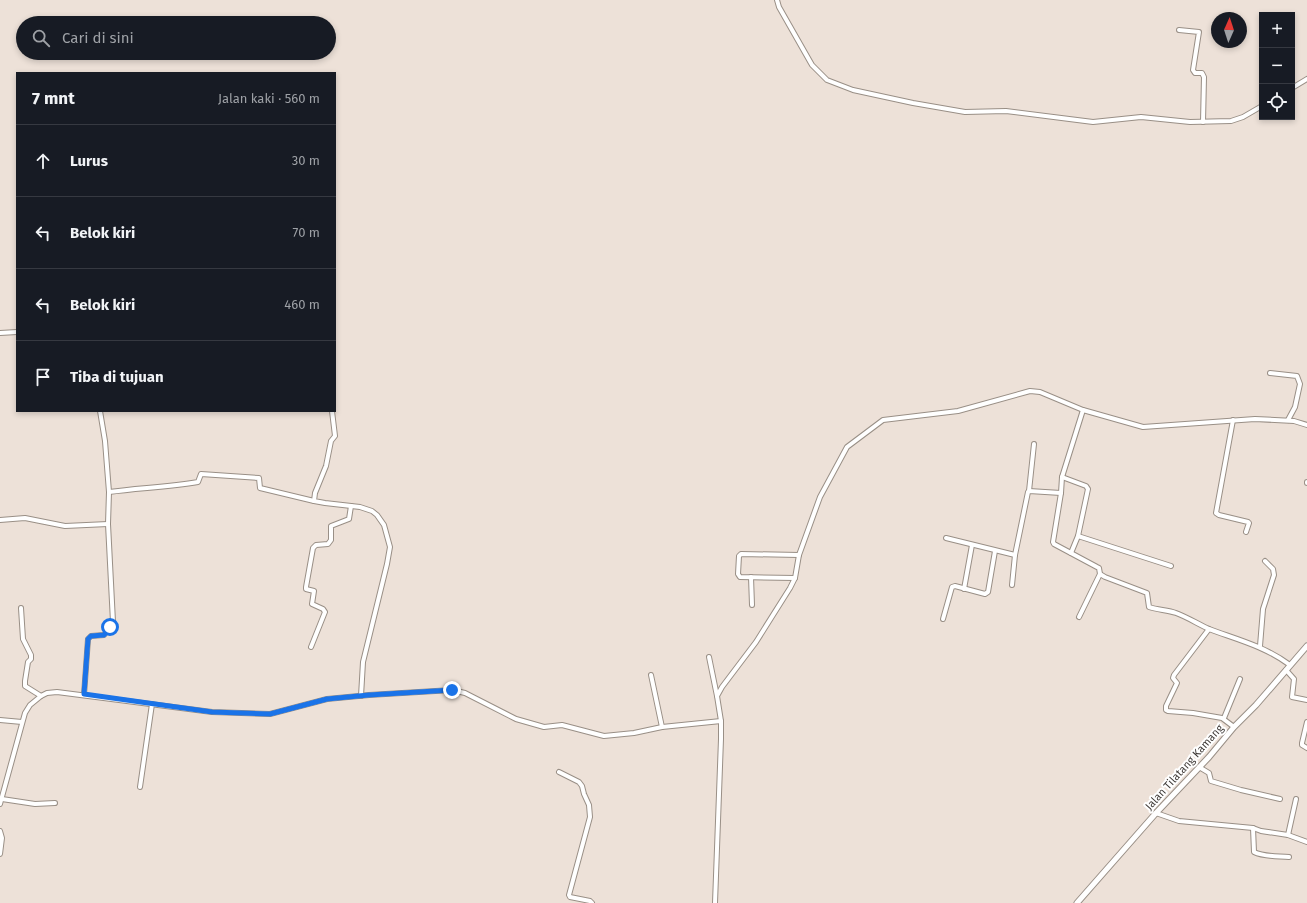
<!DOCTYPE html>
<html lang="id">
<head>
<meta charset="utf-8">
<style>
  :root { --surface:#171b24; --page:#20242c; --text:#f1f3f6; --muted:#9ea1a6; --line:#363941 }
  body { margin:0; font-family:"Fira Sans",sans-serif; background:var(--page); color:var(--text) }
  .controls { position:absolute; right:12px; top:12px; display:grid; overflow:hidden; border-radius:0px; box-shadow:0 2px 6px #0003 }
  .controls button { width:36px; height:36px; display:grid; place-items:center; padding:0; border:0; border-bottom:1px solid var(--line); background:var(--surface); color:var(--text); font:20px sans-serif }
  .compass { position:absolute; left:1211px; top:12px; width:36px; height:36px; border-radius:50%; background:var(--surface); box-shadow:0 2px 6px #0003; rotate:3deg }
  .stop { position:absolute; width:12px; height:12px; margin:-9px; border:3px solid #1a73e8; border-radius:50%; background:#fff }
  .stop.end { background:#1a73e8; border-color:#fff; box-shadow:0 1px 4px #0008 }
  .list { margin:0; padding:0; list-style:none }
  h2 { display:flex; justify-content:space-between; align-items:center; height:52px; margin:0; padding:0 16px; font-size:17px }
  h2 small { font-size:13px; font-weight:400; color:var(--muted) }
  .list li { display:grid; grid-template-columns:26px 1fr auto; gap:12px; align-items:center; box-sizing:border-box; height:72px; padding:0 16px; border-top:1px solid var(--line) }
  .list b { display:block; font-size:15px; white-space:nowrap }
  .list em { font-size:13px; font-style:normal; color:var(--muted) }
  .icon { flex:none; width:22px; height:22px; fill:none; stroke:currentColor; stroke-width:2; stroke-linecap:round; stroke-linejoin:round }
  .map { position:relative; flex:none; width:1307px; height:903px; overflow:hidden }
  .search { position:absolute; background:var(--surface); box-shadow:0 2px 6px #0003; left:16px; top:16px; width:320px; height:44px; display:flex; align-items:center; gap:10px; box-sizing:border-box; padding:0 14px; border-radius:22px; color:var(--muted); font-size:15px }
  .panel { position:absolute; background:var(--surface); box-shadow:0 2px 6px #0003; left:16px; top:72px; width:320px; height:340px; border-radius:0px }
  .map>svg:first-child { display:block }
</style>
</head>
<body>
<div class="map">
<svg width="1307" height="903" viewBox="0 0 1307 903">
  <rect width="100%" height="100%" fill="#ede1d8"/>
  <g fill="none" stroke-linecap="round" stroke-linejoin="round">
    <g stroke="#998f86" stroke-width="6">
      <g id="minor">
        <path d="M 777,0 L 779,7 L 812,65 L 827,80 L 853,90 L 913,103 L 965,112 L 1006,111 L 1093,122 L 1141,117 L 1190,122 L 1231,121 L 1243,117 L 1262,106"/>
        <path d="M 1179,30 L 1199,32 L 1193,70 L 1195,73 L 1202,73 L 1204,77 L 1203,122"/>
        <path d="M 1292,88 L 1307,79"/>
        <path d="M 0,333 L 17,332"/>
        <path d="M 1270,373 L 1297,376 L 1300,384 L 1295,407 L 1288,420"/>
        <path d="M 1083,410 L 1062,477 L 1061,493 L 1053,542 L 1054,544 L 1097,567 L 1099,568 L 1100,574 L 1105,577 L 1147,593 L 1149,607 C 1158,610 1168,610 1176,613 C 1187,617 1198,624 1209,629 C 1239,640 1264,646 1290,665"/>
        <path d="M 332,411 L 335,436 L 331,441 L 326,466 L 315,493 L 314,501 L 325,503 L 360,507 L 372,511 L 377,515 L 384,525 L 390,547 L 387,564 L 363,662 L 361,696"/>
        <path d="M 1233,420 L 1216,513 L 1219,515 L 1248,522 L 1249,523 L 1246,532"/>
        <path d="M 1062,477 L 1086,486 L 1088,489 L 1078,536 L 1071,553"/>
        <path d="M 1307,483 L 1307,482"/>
        <path d="M 1029,491 L 1034,444"/>
        <path d="M 109,492 C 139,488 168,487 198,482 L 201,474 L 259,478 L 260,488 L 314,501"/>
        <path d="M 0,520 L 25,518 L 65,526 L 108,524"/>
        <path d="M 1078,536 L 1171,566"/>
        <path d="M 946,538 L 1015,555"/>
        <path d="M 751,577 L 752,605"/>
        <path d="M 795,578 L 740,577 L 738,574 L 739,556 L 741,554 L 799,555"/>
        <path d="M 1012,585 L 1015,555 L 1028,492 L 1029,491 L 1061,493"/>
        <path d="M 964,589 L 972,545"/>
        <path d="M 21,608 L 23,639 L 31,655 L 31,659 L 28,662 L 25,681 L 25,686 L 41,696"/>
        <path d="M 1079,617 L 1100,574"/>
        <path d="M 943,619 L 952,587 L 955,586 L 985,594 L 988,592 L 995,551"/>
        <path d="M 1209,629 L 1174,675 L 1173,678 L 1177,683 L 1166,706 L 1166,710 L 1168,711 L 1193,713 L 1222,718 L 1234,727"/>
        <path d="M 1260,646 L 1263,609 L 1274,575 L 1273,569 L 1265,561"/>
        <path d="M 311,647 L 325,612 L 323,609 L 312,604 L 314,591 L 306,589 L 306,587 L 313,548 L 316,545 L 328,544 L 331,540 L 331,526 L 349,519 L 351,506"/>
        <path d="M 709,657 L 717,696"/>
        <path d="M 1286,670 L 1294,679 L 1292,697 L 1307,700"/>
        <path d="M 651,675 L 662,727"/>
        <path d="M 84,695 L 88,639 L 91,636 L 104,635 L 110,627 L 113,622 L 108,524 L 109,492 L 105,441 L 100,411"/>
        <path d="M 1224,718 L 1240,679"/>
        <path d="M 0,720 L 22,722"/>
        <path d="M 1307,722 L 1302,743 L 1302,745 L 1307,748"/>
        <path d="M 1199,767 L 1209,773 L 1211,781 L 1241,790 L 1280,799"/>
        <path d="M 559,772 L 579,782 L 582,786 L 584,794 L 589,805 L 590,817 L 569,895 L 570,897 L 590,901 L 592,903"/>
        <path d="M 140,787 L 152,704"/>
        <path d="M 2,799 L 35,804 L 55,803"/>
        <path d="M 0,804 L 25,713 L 30,705 L 41,696 L 47,693 L 57,692 L 212,712 L 270,714 L 327,699 L 369,695 L 452,690 L 465,693 L 516,719 L 544,727 L 562,725 L 604,736 L 634,733 L 662,727 L 721,721"/>
        <path d="M 1156,813 L 1179,821 L 1253,828 L 1261,831 L 1288,835 L 1307,842"/>
        <path d="M 1253,828 L 1254,852 C 1264,857 1277,856 1289,857"/>
        <path d="M 0,831 L 2,838 L 0,854"/>
        <path d="M 1288,835 L 1296,799"/>
        <path d="M 715,903 L 721,739 L 721,721 L 717,696 L 722,687 L 756,642 L 790,588 L 795,578 L 799,555 L 820,497 L 847,447 L 883,420 L 958,411 L 1030,391 L 1040,392 L 1083,410 L 1143,427 L 1255,419 L 1294,421 L 1307,425"/>
      </g>
    </g>
    <g stroke="#998f86" stroke-width="7">
      <path id="tertiary" d="M 1077,903 L 1156,813 L 1209,757 L 1234,727 L 1256,705 L 1307,646"/>
    </g>
    <use href="#minor" stroke="#fff" stroke-width="4"/>
    <use href="#tertiary" stroke="#fff" stroke-width="5"/>
  </g>
  <g fill="none" stroke-linecap="round" stroke-linejoin="round">
    <path stroke="#1a73e8" stroke-width="5" d="M 110,627 L 104,635 L 91,636 L 88,639 L 84,694 L 212,712 L 270,714 L 327,699 L 369,695 L 452,690"/>
  </g>
  <g text-anchor="middle" stroke-width="4" stroke-linejoin="round" paint-order="stroke">
    <g font-size="11" fill="#3f3a37" stroke="#fff">
      <text transform="translate(1184 767) rotate(-48)" y="4">Jalan Tilatang Kamang</text>
    </g>
  </g>
</svg>
<div class="controls">
<button>+</button>
<button>−</button>
<button><svg class="icon" aria-label="locate" viewBox="0 0 24 24"><circle cx="12" cy="12" r="6"/><path d="M12 2v4M12 18v4M2 12h4M18 12h4"/></svg></button>
</div>
<svg class="compass" viewBox="-18 -18 36 36"><path d="M0-13l5 13h-10z" fill="#e53935"/><path d="M0 13l5-13h-10z" fill="#9ea1a6"/></svg>
<div class="stop" style="left:110px;top:627px"></div>
<div class="stop end" style="left:452px;top:690px"></div>
<div class="search"><svg class="icon" aria-label="search" viewBox="0 0 24 24"><circle cx="10" cy="10" r="6"/><path d="M15 15l6 6"/></svg>Cari di sini</div>
<section class="panel">
<h2>7 mnt<small>Jalan kaki · 560 m</small></h2>
<ul class="list">
<li><svg class="icon" aria-label="ahead" viewBox="0 0 24 24"><path d="M12 20V5M6 11l6-6 6 6"/></svg><div><b>Lurus</b></div><em>30 m</em></li>
<li><svg class="icon" aria-label="left" viewBox="0 0 24 24"><path d="M17 20v-9H6M10 6l-5 5 5 5"/></svg><div><b>Belok kiri</b></div><em>70 m</em></li>
<li><svg class="icon" aria-label="left" viewBox="0 0 24 24"><path d="M17 20v-9H6M10 6l-5 5 5 5"/></svg><div><b>Belok kiri</b></div><em>460 m</em></li>
<li><svg class="icon" aria-label="arrive" viewBox="0 0 24 24"><path d="M6 21V4h12l-3 4 3 4H6"/></svg><div><b>Tiba di tujuan</b></div></li>
</ul>
</section>
</div>
</body>
</html>
